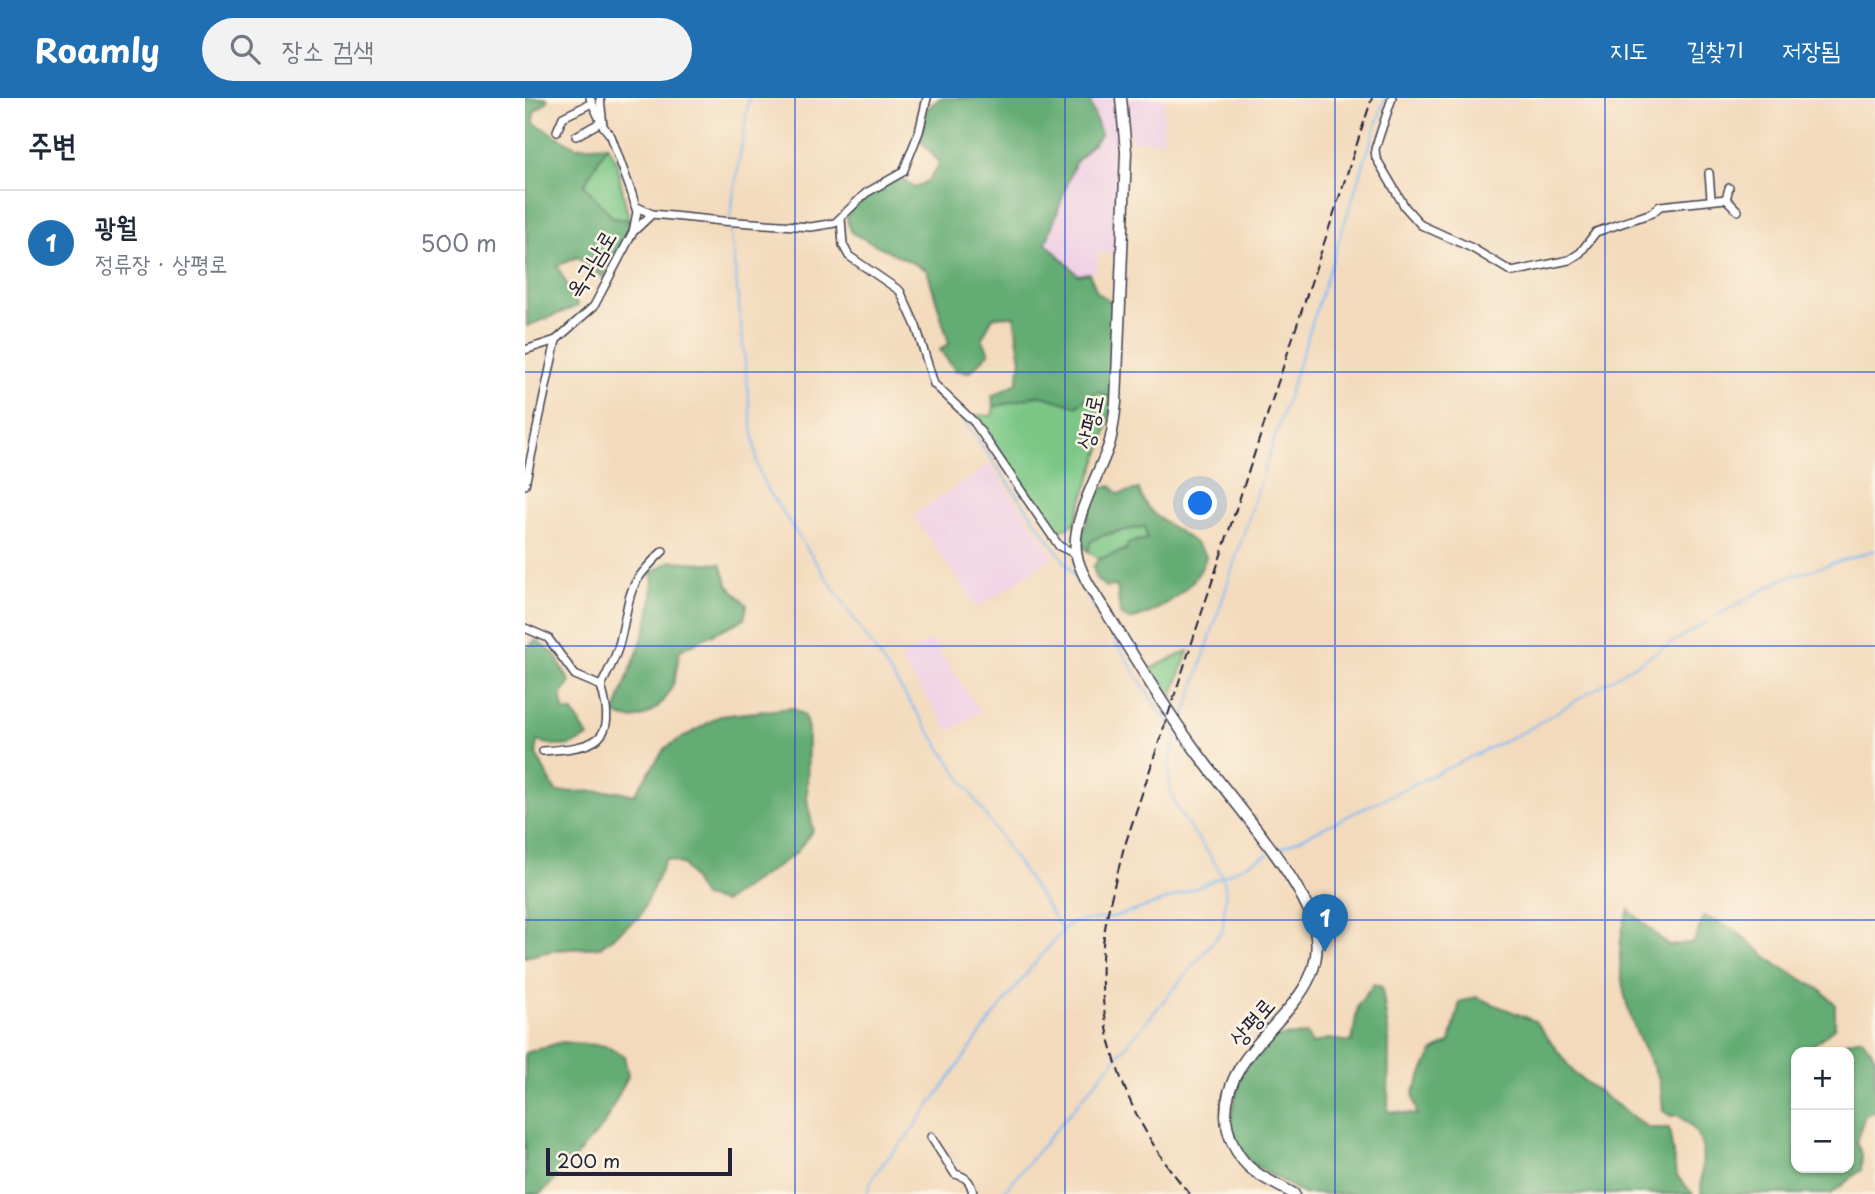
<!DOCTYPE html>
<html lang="ko">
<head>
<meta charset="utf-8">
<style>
  :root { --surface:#fff; --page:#f2f2f3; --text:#1f2937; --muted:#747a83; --line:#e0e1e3; --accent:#1f6fb2 }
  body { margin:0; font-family:"Playpen Sans","Poor Story",sans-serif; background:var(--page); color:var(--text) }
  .controls { position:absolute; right:21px; bottom:21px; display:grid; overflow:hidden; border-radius:14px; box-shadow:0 2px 5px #0004 }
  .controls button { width:63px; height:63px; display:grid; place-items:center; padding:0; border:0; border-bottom:2px solid var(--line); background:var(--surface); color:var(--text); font:35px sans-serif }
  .scale { position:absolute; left:21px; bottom:18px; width:186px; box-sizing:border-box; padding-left:7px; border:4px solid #22223b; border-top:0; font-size:19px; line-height:24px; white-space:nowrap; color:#22223b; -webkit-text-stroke:5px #fcf5e5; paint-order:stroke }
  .you { position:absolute; left:676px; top:406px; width:24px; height:24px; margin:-18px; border:5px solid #fff; border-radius:50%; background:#1a73e8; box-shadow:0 0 0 10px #1a73e833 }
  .badge { display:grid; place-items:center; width:46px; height:46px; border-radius:50%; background:var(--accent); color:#fff; font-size:23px; font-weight:700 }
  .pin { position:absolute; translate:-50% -58px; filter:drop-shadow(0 2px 4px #0008) }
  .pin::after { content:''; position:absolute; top:37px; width:24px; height:21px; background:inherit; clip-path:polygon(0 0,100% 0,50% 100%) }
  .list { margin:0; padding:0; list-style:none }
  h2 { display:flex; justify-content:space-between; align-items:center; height:91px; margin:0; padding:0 28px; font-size:30px }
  h2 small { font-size:23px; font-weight:400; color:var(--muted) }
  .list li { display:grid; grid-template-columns:46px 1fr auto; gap:21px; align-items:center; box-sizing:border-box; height:105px; padding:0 28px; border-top:2px solid var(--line) }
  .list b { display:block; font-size:26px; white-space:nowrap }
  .list p { margin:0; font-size:23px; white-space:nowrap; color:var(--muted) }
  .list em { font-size:23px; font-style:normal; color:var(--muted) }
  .icon { flex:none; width:38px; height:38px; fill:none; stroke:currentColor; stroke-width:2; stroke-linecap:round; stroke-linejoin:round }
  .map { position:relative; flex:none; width:1350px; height:1096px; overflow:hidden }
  header { display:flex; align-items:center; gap:42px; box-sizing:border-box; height:98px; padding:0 35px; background:var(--accent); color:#fff }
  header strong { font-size:33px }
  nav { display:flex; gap:38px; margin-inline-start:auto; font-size:24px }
  .search { width:490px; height:63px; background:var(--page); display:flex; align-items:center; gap:18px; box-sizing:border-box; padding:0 24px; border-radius:38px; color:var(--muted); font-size:26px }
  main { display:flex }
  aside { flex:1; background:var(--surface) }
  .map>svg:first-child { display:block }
</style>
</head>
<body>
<header>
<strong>Roamly</strong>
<div class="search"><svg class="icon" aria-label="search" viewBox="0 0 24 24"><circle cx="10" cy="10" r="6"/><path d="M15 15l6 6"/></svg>장소 검색</div>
<nav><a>지도</a><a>길찾기</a><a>저장됨</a></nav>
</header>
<main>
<aside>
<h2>주변<small></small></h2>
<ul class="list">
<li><span class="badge">1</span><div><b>광월</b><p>정류장 · 상평로</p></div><em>500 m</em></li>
</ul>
</aside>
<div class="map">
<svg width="1350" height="1096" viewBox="0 0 1350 1096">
  <rect width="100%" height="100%" fill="#fcf5e5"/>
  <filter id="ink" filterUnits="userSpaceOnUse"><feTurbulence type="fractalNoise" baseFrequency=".0143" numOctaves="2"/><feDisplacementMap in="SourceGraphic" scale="14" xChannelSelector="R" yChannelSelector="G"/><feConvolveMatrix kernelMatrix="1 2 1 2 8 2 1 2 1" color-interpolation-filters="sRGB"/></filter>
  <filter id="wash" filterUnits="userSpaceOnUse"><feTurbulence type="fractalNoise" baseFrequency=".00686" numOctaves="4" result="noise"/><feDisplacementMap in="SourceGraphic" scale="28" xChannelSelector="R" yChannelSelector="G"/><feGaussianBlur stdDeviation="1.57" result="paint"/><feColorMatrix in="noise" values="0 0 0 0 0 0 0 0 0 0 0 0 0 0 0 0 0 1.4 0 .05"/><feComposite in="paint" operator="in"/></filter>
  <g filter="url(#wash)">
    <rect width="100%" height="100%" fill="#f3dabc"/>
    <g fill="#f0d0e5">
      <path d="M 564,0 L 590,0 L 597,13 L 595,156 L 572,155 L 572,172 L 553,178 L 521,145 L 550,65 L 576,37 Z"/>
      <path d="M 599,0 L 640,0 L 639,43 L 606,43 Z"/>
      <path d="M 465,366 L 529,458 L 453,510 L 388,417 Z"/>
      <path d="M 406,542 L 455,613 L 425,633 L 375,562 Z"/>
    </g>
    <g fill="#7bc786" stroke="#4e7460" stroke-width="2">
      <path d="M 82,47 L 91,63 L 104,122 L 88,120 L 59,87 Z"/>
      <path d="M 573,293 L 586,300 C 585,342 561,384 550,425 L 531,435 L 450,317 L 467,318 L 469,309 L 515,297 L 551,308 Z"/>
      <path d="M 620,428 L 623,441 L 603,445 L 602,451 L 574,461 L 563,453 L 566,443 C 583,433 601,434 620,428 Z"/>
      <path d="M 663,553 L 645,605 L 625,571 Z"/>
    </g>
    <g fill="#64ac73" stroke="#436757" stroke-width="2">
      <path d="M 0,0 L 22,0 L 23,3 L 9,14 L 9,25 L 51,49 L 82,47 L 59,87 L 88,120 L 104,122 L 100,140 L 79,180 L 52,159 L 32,168 L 53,208 L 2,228 Z"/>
      <path d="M 415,0 L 564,0 L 576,37 L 550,65 L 521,145 L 553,177 L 564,175 L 572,194 L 592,208 L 586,300 L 573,293 L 551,308 L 514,297 L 469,309 L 467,298 L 492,285 L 496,263 L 489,218 L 468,219 L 457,240 L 464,255 L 445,274 L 430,272 L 415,252 L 424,245 L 402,172 L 327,135 C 325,130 322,125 322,120 C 324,106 362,84 375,80 L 390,90 L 405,81 L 415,65 L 395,42 L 403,10 Z"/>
      <path d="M 587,388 L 593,396 L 614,391 C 622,426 664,430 681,458 C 674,488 633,516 604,522 L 595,516 L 592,488 L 581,489 L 572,482 L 568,469 L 574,461 L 601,452 L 603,445 L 622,441 L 620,428 C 601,433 583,433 566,443 L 563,453 L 558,449 L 557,438 L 571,390 Z"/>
      <path d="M 146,463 L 196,466 L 203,487 L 222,507 L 219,521 L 155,552 C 152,562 152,576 148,586 C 138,609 115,630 90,616 C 103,569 133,523 127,474 Z"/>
      <path d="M 11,542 L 29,556 L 45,584 L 36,598 L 38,613 L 48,614 L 63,639 C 44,651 33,649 13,643 L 11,656 L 31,694 L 93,693 L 109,697 L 140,650 L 195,618 L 267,610 L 279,617 L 283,631 L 282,701 L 288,732 L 270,756 L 199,804 L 178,799 L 159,767 L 141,761 L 115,818 L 75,849 L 30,852 L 0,859 L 0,552 Z"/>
      <path d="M 1104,812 L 1144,848 L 1169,844 L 1179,818 L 1210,832 L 1252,867 L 1296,892 L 1310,906 L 1310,929 L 1280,954 L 1271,954 L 1271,1070 L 1324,1070 L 1324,954 L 1313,954 L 1321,944 L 1337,940 L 1350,957 L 1350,1013 L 1340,1017 L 1331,1044 L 1337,1057 L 1336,1072 L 1306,1096 L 1176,1096 C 1176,1059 1187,1041 1153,1017 L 1146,1018 L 1138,1013 C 1137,1003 1137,991 1134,982 C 1129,968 1120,956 1115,943 C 1098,905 1086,851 1104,812 Z"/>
      <path d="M 849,886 L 857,889 L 864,941 L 863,1013 L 892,1017 L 888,995 L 908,953 L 925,944 L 935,904 L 951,899 L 1010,923 L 1050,976 L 1123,1030 L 1144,1030 L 1151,1077 L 1168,1096 L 778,1096 L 728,1066 L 715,1051 L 705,1026 L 714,978 L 747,939 L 782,936 L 787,946 L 803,941 L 827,944 L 833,907 Z"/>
      <path d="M 37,944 L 81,948 L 99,958 L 103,978 L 78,1028 L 22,1090 L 14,1096 L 0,1096 L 0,955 Z"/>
    </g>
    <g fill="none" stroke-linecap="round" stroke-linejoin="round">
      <g stroke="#80bbf2" stroke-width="2">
        <path d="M 205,120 L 224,0"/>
        <path d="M 205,125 L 227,329 L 233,370 L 242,391 L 537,831"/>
        <path d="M 440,324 L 545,471 L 629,605 L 653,638"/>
        <path d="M 1191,518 L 1260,480 L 1350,452"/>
        <path d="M 657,626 L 860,0"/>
        <path d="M 752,752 L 1004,631 L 1183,523"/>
        <path d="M 342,1096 C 346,1073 371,1053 385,1035 C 437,964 485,889 545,825 C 559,821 574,822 588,819 C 641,805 694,781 743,756"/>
        <path d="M 477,1096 L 698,832 C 698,816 704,793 697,778 C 671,726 624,704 653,638"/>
      </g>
    </g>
  </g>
  <g filter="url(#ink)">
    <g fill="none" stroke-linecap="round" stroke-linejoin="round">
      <g stroke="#413e4e" stroke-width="10">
        <g id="minor">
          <path d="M 65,0 L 76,24"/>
          <path d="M 867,0 L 850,51 L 851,60 L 880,109 L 896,127 L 947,150 L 987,174 L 1044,162 L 1055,155 L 1071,134 L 1127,115 L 1135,108 L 1201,101 L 1213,113"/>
          <path d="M 32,33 L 38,19 L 67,5"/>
          <path d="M 51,38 L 76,24"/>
          <path d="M 1184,75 L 1186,100"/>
          <path d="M 1201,101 L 1204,90"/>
          <path d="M 110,108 L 127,116 L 197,123 L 286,129 L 310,125 L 341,95 L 378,74 L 394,34 L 402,0"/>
          <path d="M 316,121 L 318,147 L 324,158 L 375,193 L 391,228 L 409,286 L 449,324 L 534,448 L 551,456"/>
          <path d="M 109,133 L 127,116"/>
          <path d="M 0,252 L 31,242"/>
          <path d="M 0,387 L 31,242 L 69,208 L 108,134 L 112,114 L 107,96 L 86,38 L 78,28 L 75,0"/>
          <path d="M 0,530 L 23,540 L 50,577 L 76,588 C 94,646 68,649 18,653"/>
          <path d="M 76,588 C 83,573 92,558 95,543 C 107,494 99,490 138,453"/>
          <path d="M 406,1039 L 430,1076 C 442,1079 446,1084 448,1096"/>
        </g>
      </g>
      <g stroke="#413e4e" stroke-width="13">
        <path id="secondary" d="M 596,0 L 601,54 L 591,305 C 589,319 588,334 584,347 C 574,377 547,421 551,453 C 554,478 577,506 590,528 C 618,573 645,619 677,661 C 710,706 762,763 784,813 C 823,906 702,932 701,1016 C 701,1035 710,1055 723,1068 C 735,1080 754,1087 769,1096"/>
      </g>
      <use href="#minor" stroke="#fff" stroke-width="7"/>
      <use href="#secondary" stroke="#fff" stroke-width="10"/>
      <path stroke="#22223b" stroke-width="2" stroke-dasharray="10 5" stroke-linecap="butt" d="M 665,1096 C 602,1024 565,927 580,831 C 584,804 592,778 598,753 L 847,0"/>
    </g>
  </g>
  <path fill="none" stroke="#1d4ed8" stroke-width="2" stroke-opacity="0.55" d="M 270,0 L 270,1096M 540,0 L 540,1096M 810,0 L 810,1096M 1080,0 L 1080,1096M 0,274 L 1350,274M 0,548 L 1350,548M 0,822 L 1350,822"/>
  <g text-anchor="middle" stroke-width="5" stroke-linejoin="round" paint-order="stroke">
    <g font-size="23" fill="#22223b" stroke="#fcf5e5">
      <text transform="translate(66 166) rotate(-59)" y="8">옥구남로</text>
      <text transform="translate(565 324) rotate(-78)" y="8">상평로</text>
      <text transform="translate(727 924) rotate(-49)" y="8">상평로</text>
    </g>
  </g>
</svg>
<div class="controls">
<button>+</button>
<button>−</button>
</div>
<div class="scale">200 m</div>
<div class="you"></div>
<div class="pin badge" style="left:800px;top:854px">1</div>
</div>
</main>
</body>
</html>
